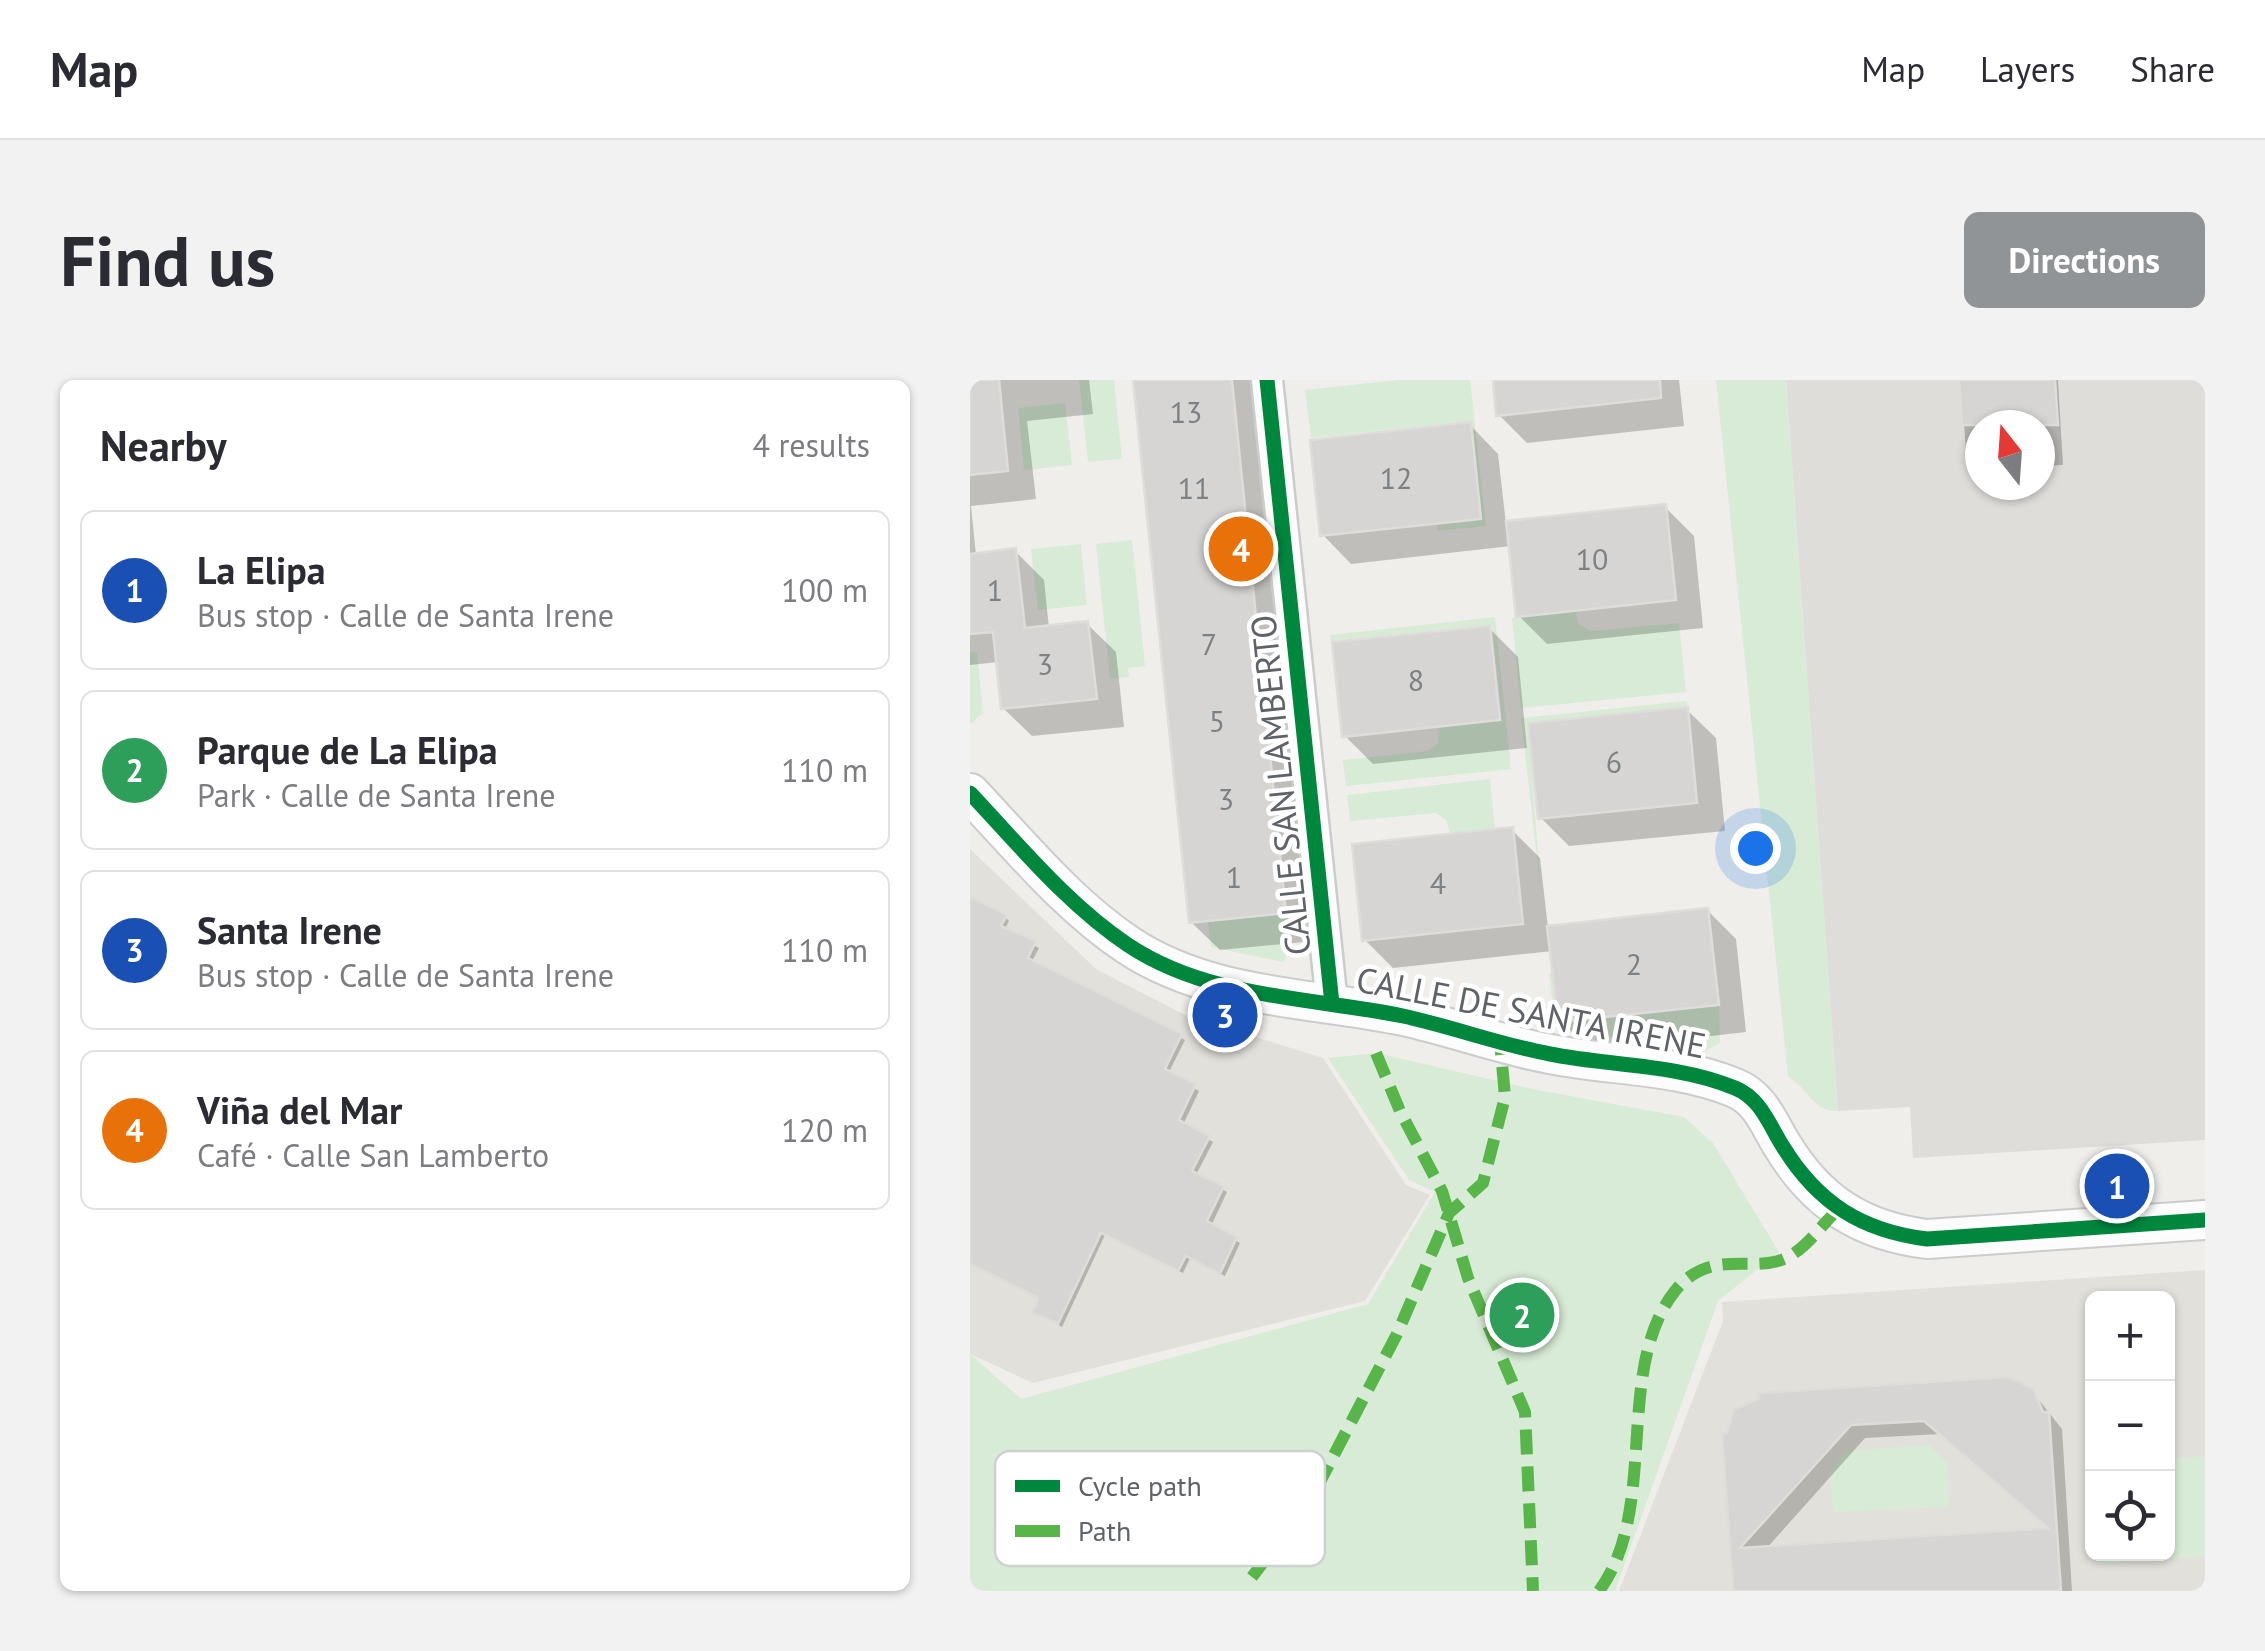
<!DOCTYPE html>
<html lang="en">
<head>
<meta charset="utf-8">
<style>
  :root { --surface:#fff; --page:#f2f2f3; --text:#2b2b33; --muted:#7c7c81; --line:#e1e1e2; --accent:#919496 }
  body { margin:0; font-family:"PT Sans",sans-serif; background:var(--page); color:var(--text) }
  .controls { position:absolute; right:30px; bottom:30px; display:grid; overflow:hidden; border-radius:15px; box-shadow:0 2px 8px #0004 }
  .controls button { width:90px; height:90px; display:grid; place-items:center; padding:0; border:0; border-bottom:2px solid var(--line); background:var(--surface); color:var(--text); font:50px sans-serif }
  .compass { position:absolute; left:995px; top:30px; width:90px; height:90px; border-radius:50%; background:var(--surface); box-shadow:0 2px 8px #0004; rotate:343deg }
  .you { position:absolute; left:785px; top:468px; width:35px; height:35px; margin:-25px; border:8px solid #fff; border-radius:50%; background:#1a73e8; box-shadow:0 0 0 15px #1a73e833 }
  .badge { display:grid; place-items:center; width:65px; height:65px; border-radius:50%; background:var(--accent); color:#fff; font-size:32px; font-weight:700 }
  .pin { position:absolute; translate:-50% -50%; border:5px solid #fff; box-shadow:0 2px 10px #0006 }
  .list { margin:0; padding:0; list-style:none }
  h2 { display:flex; justify-content:space-between; align-items:center; height:130px; margin:0; padding:0 40px; font-size:42px }
  h2 small { font-size:32px; font-weight:400; color:var(--muted) }
  .list li { display:grid; grid-template-columns:65px 1fr auto; gap:30px; align-items:center; box-sizing:border-box; height:160px; margin:0 20px 20px; padding:0 20px; border:2px solid var(--line); border-radius:15px }
  .list b { display:block; font-size:38px; white-space:nowrap }
  .list p { margin:0; font-size:32px; white-space:nowrap; color:var(--muted) }
  .list em { font-size:32px; font-style:normal; color:var(--muted) }
  .icon { flex:none; width:55px; height:55px; fill:none; stroke:currentColor; stroke-width:2; stroke-linecap:round; stroke-linejoin:round }
  .map { position:relative; flex:none; width:1235px; height:1211px; overflow:hidden; border-radius:15px }
  header { display:flex; align-items:center; gap:60px; box-sizing:border-box; height:140px; padding:0 50px; background:var(--surface); border-bottom:2px solid var(--line) }
  header strong { font-size:48px }
  nav { display:flex; gap:55px; margin-inline-start:auto; font-size:35px }
  .intro { display:flex; align-items:center; justify-content:space-between; box-sizing:border-box; height:240px; padding:0 60px }
  h1 { margin:0; font-size:70px }
  .button { padding:25px 45px; border-radius:15px; background:var(--accent); color:#fff; font-size:35px; font-weight:700 }
  main { display:flex; gap:60px; padding:0 60px }
  aside { flex:1; background:var(--surface); border-radius:15px; box-shadow:0 2px 8px #0004 }
  .map>svg:first-child { display:block }
</style>
</head>
<body>
<header>
<strong>Map</strong>
<nav><a>Map</a><a>Layers</a><a>Share</a></nav>
</header>
<div class="intro"><h1>Find us</h1><a class="button">Directions</a></div>
<main>
<aside>
<h2>Nearby<small>4 results</small></h2>
<ul class="list">
<li><span class="badge" style="background:#1a4fb4">1</span><div><b>La Elipa</b><p>Bus stop · Calle de Santa Irene</p></div><em>100 m</em></li>
<li><span class="badge" style="background:#2e9e5b">2</span><div><b>Parque de La Elipa</b><p>Park · Calle de Santa Irene</p></div><em>110 m</em></li>
<li><span class="badge" style="background:#1a4fb4">3</span><div><b>Santa Irene</b><p>Bus stop · Calle de Santa Irene</p></div><em>110 m</em></li>
<li><span class="badge" style="background:#e8710a">4</span><div><b>Viña del Mar</b><p>Café · Calle San Lamberto</p></div><em>120 m</em></li>
</ul>
</aside>
<div class="map">
<svg width="1235" height="1211" viewBox="0 0 1235 1211">
  <rect width="100%" height="100%" fill="#efeeea"/>
  <path fill="#dfddda" fill-rule="evenodd" d="M 816,0 L 1235,0 L 1235,760 L 943,778 L 940,727 L 868,731 ZM 1010,45 L 1070,45 L 1070,105 L 1010,105 Z"/>
  <g fill="#e2e0da" fill-rule="evenodd">
    <path d="M 0,469 L 126,589 L 215,635 L 353,678 L 436,805 L 460,815 L 395,921 L 63,1003 L 0,974 Z"/>
    <path d="M 1235,890 L 1235,1211 L 649,1211 L 753,941 L 752,922 ZM 1122,918 L 1198,918 L 1198,1174 L 1122,1174 Z"/>
  </g>
  <g fill="#d8ebd6">
    <path d="M 109,0 L 144,0 L 152,79 L 118,82 Z"/>
    <path d="M 428,0 L 500,0 L 516,146 L 467,151 L 467,145 L 512,139 L 501,41 L 341,58 L 335,10 Z"/>
    <path d="M 746,0 L 816,0 L 868,731 C 845,733 837,708 818,696 Z"/>
    <path d="M 95,23 L 102,85 L 54,90 L 48,28 Z"/>
    <path d="M 162,160 L 175,286 L 158,288 L 159,297 L 140,299 L 126,164 Z"/>
    <path d="M 111,164 L 117,225 L 68,230 L 61,169 Z"/>
    <path d="M 606,231 L 608,244 L 621,251 L 709,243 L 716,312 L 551,328 L 542,238 Z"/>
    <path d="M 525,237 L 541,389 L 376,406 L 373,380 L 458,371 L 468,363 L 469,347 L 532,341 L 522,245 L 361,261 L 360,255 Z"/>
    <path d="M 0,272 L 7,272 L 13,333 L 0,344 Z"/>
    <path d="M 717,321 L 718,327 L 558,343 L 571,513 L 551,338 Z"/>
    <path d="M 520,399 L 525,448 L 480,453 L 476,440 L 466,433 L 380,441 L 377,415 Z"/>
    <path d="M 317,534 L 320,569 L 313,582 L 241,567 L 238,542 Z"/>
    <path d="M 579,594 L 583,594 L 589,642 L 749,625 L 750,663 L 732,673 L 585,648 Z"/>
    <path d="M 406,673 L 562,709 L 714,737 L 743,763 L 809,872 L 748,921 L 645,1211 L 0,1211 L 0,974 L 51,1019 L 398,924 L 465,812 L 439,800 L 358,678 Z"/>
    <path d="M 959,1065 L 977,1082 L 979,1127 L 863,1132 L 860,1091 L 876,1071 Z"/>
    <path d="M 1235,1076 L 1235,1176 L 1130,1184 L 1130,1174 L 1198,1174 L 1198,1079 Z"/>
  </g>
  <g fill="#0003" fill-rule="evenodd">
    <path d="M 0,0 L 119,0 L 123,34 L 57,41 L 66,119 L 1,126 L 6,175 L 45,171 L 74,200 L 79,248 L 117,244 L 146,272 L 154,347 L 62,356 L 33,328 L 28,282 L 0,285 Z"/>
    <path d="M 166,0 L 286,0 L 344,561 L 250,570 L 221,542 Z"/>
    <path d="M 525,0 L 709,0 L 714,46 L 557,63 L 529,35 Z"/>
    <path d="M 991,0 L 1088,0 L 1093,85 L 1070,86 L 1070,45 L 1010,45 L 1010,91 L 1002,91 L 997,87 Z"/>
    <path d="M 500,45 L 528,74 L 536,144 L 695,127 L 724,156 L 733,248 L 577,264 L 549,236 L 541,166 L 381,184 L 353,155 Z"/>
    <path d="M 519,248 L 548,277 L 557,368 L 403,384 L 374,355 Z"/>
    <path d="M 717,330 L 746,358 L 755,451 L 599,466 L 571,438 Z"/>
    <path d="M 542,450 L 570,478 L 578,548 L 738,531 L 766,559 L 776,652 L 619,670 L 591,641 L 583,571 L 423,588 L 395,560 Z"/>
    <path d="M 0,520 L 35,537 L 39,541 L 34,551 L 69,568 L 61,583 L 215,660 L 198,694 L 229,711 L 213,745 L 243,762 L 226,795 L 257,812 L 241,846 L 270,863 L 255,896 L 220,878 L 213,893 L 135,855 L 92,947 L 65,932 L 70,920 L 0,885 Z"/>
    <path d="M 1061,1010 L 1092,1049 L 1102,1211 L 765,1211 L 755,1056 ZM 970,1054 L 1082,1151 L 796,1169 L 895,1058 Z"/>
  </g>
  <g fill="#d6d5d3" stroke="#deddd9" stroke-width="2.5" fill-rule="evenodd">
    <path d="M 0,0 L 29,0 L 38,91 L 0,95 Z"/>
    <path d="M 163,0 L 262,0 L 316,533 L 219,543 Z"/>
    <path d="M 523,0 L 690,0 L 691,18 L 526,36 Z"/>
    <path d="M 989,0 L 1085,0 L 1088,45 L 992,45 Z"/>
    <path d="M 501,42 L 511,139 L 350,156 L 340,60 Z"/>
    <path d="M 696,124 L 706,220 L 546,237 L 536,141 Z"/>
    <path d="M 46,168 L 55,248 L 118,241 L 127,319 L 31,329 L 23,252 L 0,254 L 0,174 Z"/>
    <path d="M 520,246 L 530,340 L 372,357 L 362,262 Z"/>
    <path d="M 718,327 L 727,423 L 568,439 L 558,343 Z"/>
    <path d="M 543,447 L 553,544 L 392,561 L 382,464 Z"/>
    <path d="M 0,517 L 37,535 L 31,546 L 66,561 L 58,578 L 212,654 L 195,689 L 226,704 L 209,740 L 240,756 L 222,791 L 254,806 L 237,841 L 267,857 L 250,894 L 216,876 L 208,891 L 131,853 L 88,944 L 62,933 L 68,918 L 0,884 Z"/>
    <path d="M 738,528 L 749,625 L 588,642 L 577,546 Z"/>
    <path d="M 1038,997 L 1063,1008 L 1073,1032 L 1079,1032 L 1091,1211 L 763,1211 L 752,1053 L 757,1053 L 764,1029 L 789,1019 L 789,1013 ZM 954,1041 L 1078,1148 L 770,1168 L 881,1045 Z"/>
  </g>
  <g fill="none" stroke-linecap="round" stroke-linejoin="round">
    <g stroke="#cbcccc" stroke-width="35">
      <path id="minor" d="M 297,0 L 362,624"/>
    </g>
    <g stroke="#cbcccc" stroke-width="42">
      <path id="tertiary" d="M 0,413 C 49,465 98,525 158,565 C 239,619 341,617 433,636 C 483,647 531,665 580,674 C 640,686 708,684 765,708 C 790,718 799,744 812,765 C 847,823 892,851 957,859 L 1235,840"/>
    </g>
    <use href="#minor" stroke="#fdfcfc" stroke-width="30"/>
    <use href="#tertiary" stroke="#fdfcfc" stroke-width="38"/>
    <g stroke="#58b549" stroke-width="12" stroke-dasharray="25 12" stroke-linecap="butt">
      <path d="M 406,673 L 430,731 L 472,811 L 498,898 L 555,1032 L 563,1211"/>
      <path d="M 282,1197 L 340,1121 L 427,954 L 479,833 L 513,803 L 535,717 L 530,661"/>
      <path d="M 629,1211 C 690,1129 643,989 705,911 C 741,866 784,895 818,877 C 837,867 853,844 868,829"/>
    </g>
    <g stroke="#fff" stroke-width="21">
      <g id="cycleway">
        <path d="M 297,0 L 362,624"/>
        <path d="M 0,413 C 49,465 98,525 158,565 C 239,619 341,617 433,636 C 483,647 531,665 580,674 C 640,686 708,684 765,708 C 790,718 799,744 812,765 C 847,823 892,851 957,859 L 1235,840"/>
      </g>
    </g>
    <use href="#cycleway" stroke="#00873e" stroke-width="15"/>
  </g>
  <g text-anchor="middle" stroke-width="9" stroke-linejoin="round" paint-order="stroke">
    <g font-size="30" fill="#7e8184">
      <text x="216" y="43">13</text>
      <text x="426" y="109">12</text>
      <text x="224" y="119">11</text>
      <text x="622" y="190">10</text>
      <text x="25" y="221">1</text>
      <text x="239" y="275">7</text>
      <text x="75" y="295">3</text>
      <text x="446" y="311">8</text>
      <text x="247" y="352">5</text>
      <text x="644" y="393">6</text>
      <text x="256" y="430">3</text>
      <text x="264" y="508">1</text>
      <text x="468" y="514">4</text>
      <text x="664" y="595">2</text>
    </g>
    <g font-size="35" fill="#5f6368" stroke="#fff">
      <text transform="translate(311 405) rotate(-96)" y="12">CALLE SAN LAMBERTO</text>
      <text transform="translate(561 633) rotate(11)" y="12">CALLE DE SANTA IRENE</text>
    </g>
  </g>
  <rect x="25" y="1071" width="330" height="115" rx="15" fill="#fff" stroke="#cfd0d2" stroke-width="2.5"/>
  <rect x="45" y="1100" width="45" height="12" fill="#00873e"/>
  <rect x="45" y="1145" width="45" height="12" fill="#58b549"/>
  <g font-size="28" fill="#5f6368">
    <text x="108" y="1116">Cycle path</text>
    <text x="108" y="1161">Path</text>
  </g>
</svg>
<div class="controls">
<button>+</button>
<button>−</button>
<button><svg class="icon" aria-label="locate" viewBox="0 0 24 24"><circle cx="12" cy="12" r="6"/><path d="M12 2v4M12 18v4M2 12h4M18 12h4"/></svg></button>
</div>
<svg class="compass" viewBox="-18 -18 36 36"><path d="M0-13l5 13h-10z" fill="#e53935"/><path d="M0 13l5-13h-10z" fill="#7c7c81"/></svg>
<div class="you"></div>
<div class="pin badge" style="left:1147px;top:806px;background:#1a4fb4">1</div>
<div class="pin badge" style="left:552px;top:935px;background:#2e9e5b">2</div>
<div class="pin badge" style="left:255px;top:635px;background:#1a4fb4">3</div>
<div class="pin badge" style="left:271px;top:169px;background:#e8710a">4</div>
</div>
</main>
</body>
</html>
